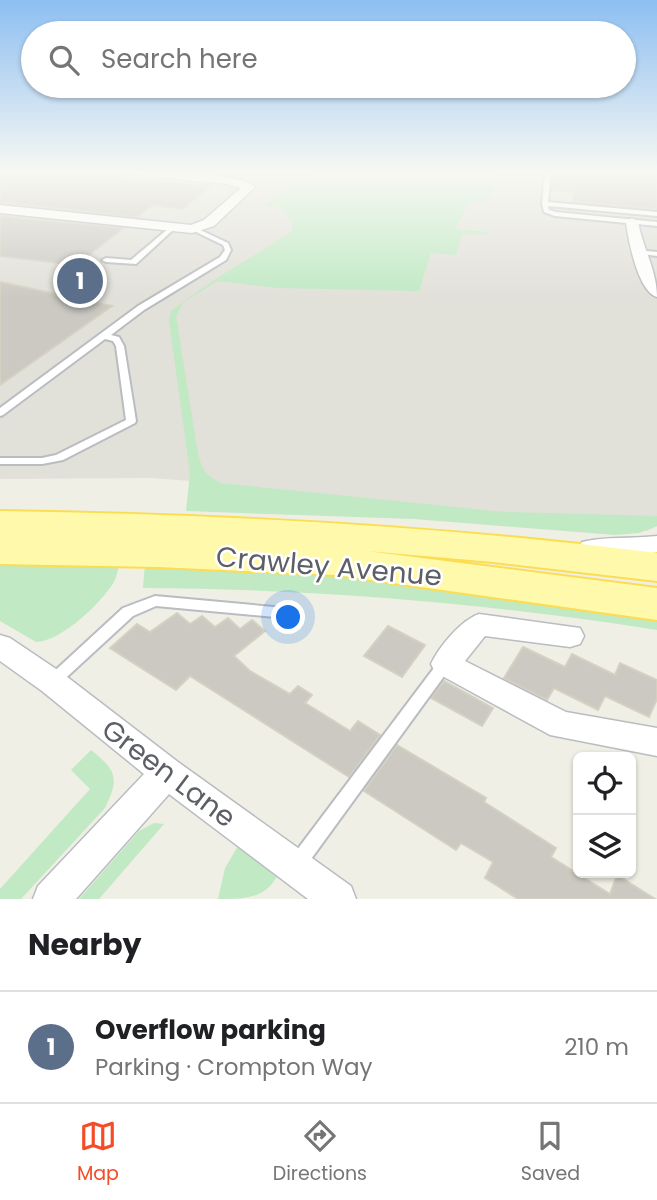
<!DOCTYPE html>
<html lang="en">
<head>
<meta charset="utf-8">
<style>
  :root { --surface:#fff; --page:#f6f6f6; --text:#202124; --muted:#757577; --line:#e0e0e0; --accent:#f54b26 }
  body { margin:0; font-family:Poppins,sans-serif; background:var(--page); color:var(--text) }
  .controls { position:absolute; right:21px; bottom:21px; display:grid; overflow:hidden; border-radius:10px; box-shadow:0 2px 5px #0004 }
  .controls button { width:63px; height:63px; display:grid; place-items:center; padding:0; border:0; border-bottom:2px solid var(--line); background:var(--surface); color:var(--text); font:35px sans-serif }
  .you { position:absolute; left:289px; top:618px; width:24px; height:24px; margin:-18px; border:5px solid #fff; border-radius:50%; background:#1a73e8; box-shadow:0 0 0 10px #1a73e833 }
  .badge { display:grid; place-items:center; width:46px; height:46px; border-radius:50%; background:var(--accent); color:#fff; font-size:23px; font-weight:700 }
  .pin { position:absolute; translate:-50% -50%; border:4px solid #fff; box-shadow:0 2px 7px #0006 }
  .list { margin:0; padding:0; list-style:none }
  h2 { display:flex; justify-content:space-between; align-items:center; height:91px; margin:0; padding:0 28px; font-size:30px }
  h2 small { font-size:23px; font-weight:400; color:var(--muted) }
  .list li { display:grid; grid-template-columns:46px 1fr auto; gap:21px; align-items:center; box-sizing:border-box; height:112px; padding:0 28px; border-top:2px solid var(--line) }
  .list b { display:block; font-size:26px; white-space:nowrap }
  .list p { margin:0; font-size:23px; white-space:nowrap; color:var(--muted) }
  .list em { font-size:23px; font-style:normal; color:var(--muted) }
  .icon { flex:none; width:38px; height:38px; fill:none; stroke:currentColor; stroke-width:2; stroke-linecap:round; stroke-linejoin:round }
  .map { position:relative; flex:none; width:657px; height:899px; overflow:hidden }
  .search { position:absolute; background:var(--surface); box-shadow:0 2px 5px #0004; left:21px; right:21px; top:21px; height:77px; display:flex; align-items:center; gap:18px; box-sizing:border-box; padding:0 24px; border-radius:38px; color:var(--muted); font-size:26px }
  .sheet { height:203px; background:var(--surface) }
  nav { display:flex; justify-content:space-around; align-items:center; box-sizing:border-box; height:98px; border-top:2px solid var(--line); background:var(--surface); font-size:19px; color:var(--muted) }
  nav a { display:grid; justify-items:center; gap:4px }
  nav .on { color:var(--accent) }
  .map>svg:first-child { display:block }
</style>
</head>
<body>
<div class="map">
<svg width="657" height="899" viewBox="0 0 657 899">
  <rect width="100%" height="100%" fill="#f0efe5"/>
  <path fill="#e1e0d9" d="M 0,172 L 657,172 L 657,526 L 647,531 L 636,530 L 221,483 L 149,478 L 0,479 Z"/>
  <g fill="#c0e9c4">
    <path d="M 323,172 L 499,172 L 488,203 L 470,201 L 455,229 L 487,232 L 487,235 L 462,234 L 456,255 L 431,253 L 419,291 L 278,288 L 217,281 L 183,303 L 176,316 L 198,454 C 202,469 206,476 221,483 L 504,512 L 657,516 L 657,526 L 639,533 L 615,535 L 414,519 L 186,511 L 190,473 L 169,321 L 171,311 L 214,280 L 291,232 L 293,225 L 282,207 L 264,206 L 286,186 Z"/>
    <path d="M 0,558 L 120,561 C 118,568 117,576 114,582 C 101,603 62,641 36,642 L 0,621 Z"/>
    <path d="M 145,563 L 406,580 L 657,612 L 657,630 C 488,603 314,589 143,588 Z"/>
    <path d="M 91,750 C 116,770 120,778 105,808 L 21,899 L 0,899 L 0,889 L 90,789 L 71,770 Z"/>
    <path d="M 154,823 L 164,824 L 99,899 L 79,899 L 139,831 Z"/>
    <path d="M 238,846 L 277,876 C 265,899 244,899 218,899 L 225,868 Z"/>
  </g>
  <g fill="#cbc9c2" stroke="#d5d1c2" stroke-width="2">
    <path d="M 0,172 L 73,172 L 211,185 L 183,209 L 152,205 L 137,217 L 0,202 Z"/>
    <path d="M 554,172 L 657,172 L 657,209 L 573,202 L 574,192 L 552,190 Z"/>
    <path d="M 0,216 L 123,228 L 76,265 L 0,256 Z"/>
    <path d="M 0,282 L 112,306 L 0,385 Z"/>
    <path d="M 177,613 L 190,624 L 202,616 L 215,627 L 228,618 L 240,629 L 252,620 L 265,631 L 234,656 L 250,671 L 290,694 L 298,686 L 312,695 L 305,703 L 350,731 L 358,721 L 380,735 L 349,777 L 190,676 L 176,690 L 110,648 L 137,624 L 150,632 Z"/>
    <path d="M 388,626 L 425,645 L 402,677 L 364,656 Z"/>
    <path d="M 523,647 L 565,667 L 572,654 L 615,675 L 620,663 L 657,680 L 657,699 L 649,717 L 605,696 L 598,710 L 554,688 L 547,700 L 504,678 Z"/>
    <path d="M 444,681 L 493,708 L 482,726 L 431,698 Z"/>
    <path d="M 397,745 L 486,798 L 484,802 L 556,848 L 551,857 L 610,894 L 617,875 L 655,899 L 518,899 L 485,878 L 493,862 L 461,843 L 456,850 L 364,791 Z"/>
  </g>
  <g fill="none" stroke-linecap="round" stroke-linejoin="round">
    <g stroke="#b9bcc1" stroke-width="4">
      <g id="lane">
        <path d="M 545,172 L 551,172 L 548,202 L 657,212 L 657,216 L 548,206 L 549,210 L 556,212 L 657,222 L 657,226 L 555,216 L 544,212 L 542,204 Z"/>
        <path d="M 169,228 L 174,229 L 136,264 L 106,262 L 102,260 L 106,258 L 131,260 Z"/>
        <path d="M 192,228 L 196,228 L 228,243 L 231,250 L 226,260 L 144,310 L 111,335 L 119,337 L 124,346 L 136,421 L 135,423 L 63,460 L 42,464 L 0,464 L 0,458 L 42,458 L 56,455 L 126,420 L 116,346 L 113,341 L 105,339 L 3,415 L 0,416 L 0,408 L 138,306 L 220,257 L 225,250 L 223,245 L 192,230 Z"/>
        <path d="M 637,250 L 657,252 L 657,256 L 635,253 L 635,251 Z"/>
        <path d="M 155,596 L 285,608 L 290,609 L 292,613 L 290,617 L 285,618 L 156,606 L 133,616 L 57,686 L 52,688 L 47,686 L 45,682 L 47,678 L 123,608 Z"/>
        <path d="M 445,658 L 450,660 L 452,664 L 450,668 L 303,870 L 297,873 L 291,870 L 288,864 L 291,858 L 440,660 Z"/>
      </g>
    </g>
    <g stroke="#b9bcc1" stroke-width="3">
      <g id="street">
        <path d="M 134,172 C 162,172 234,171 255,187 L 214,226 L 192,233 L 0,213 L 0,205 L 191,225 L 204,220 L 241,188 L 227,184 L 139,175 Z"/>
        <path d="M 632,218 L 638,222 C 643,248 657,271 657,297 C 638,292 628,239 626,222 Z"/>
        <path d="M 657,536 L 657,552 C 633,556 606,561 582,554 L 579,548 L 582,542 C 604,536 633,539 657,536 Z"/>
        <path d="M 479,614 L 580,628 L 584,636 L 580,644 L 570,647 L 485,636 L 465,661 L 566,712 L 657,728 L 657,756 L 550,735 L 435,672 L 431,664 C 439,647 461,620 479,614 Z"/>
        <path d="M 0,635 L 10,638 L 62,673 L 178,762 L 351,886 L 356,899 L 308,899 L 169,794 L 76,899 L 33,899 L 38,886 L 144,774 L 42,691 L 0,661 Z"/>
      </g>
    </g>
    <g stroke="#fbdd53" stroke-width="4">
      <path id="primary" d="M 0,511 C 220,514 439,526 657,553 L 657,581 L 493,562 L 367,551 L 657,588 L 657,620 L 336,575 L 158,567 L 0,564 Z"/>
    </g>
    <use href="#lane" fill="#fff" fill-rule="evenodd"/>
    <use href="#street" fill="#fff" fill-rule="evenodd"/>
    <use href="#primary" fill="#fffaab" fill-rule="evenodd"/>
  </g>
  <linearGradient id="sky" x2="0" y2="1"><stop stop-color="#8dbff1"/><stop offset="0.58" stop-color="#f8f8f3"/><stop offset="1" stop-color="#f8f8f3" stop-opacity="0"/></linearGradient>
  <rect width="657" height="298" fill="url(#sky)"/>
  <g text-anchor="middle" stroke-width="5" stroke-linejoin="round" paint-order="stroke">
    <g font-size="28" fill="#5c6066" stroke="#fff">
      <text transform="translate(329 566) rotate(5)" y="10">Crawley Avenue</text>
      <text transform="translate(169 773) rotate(37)" y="10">Green Lane</text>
    </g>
  </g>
</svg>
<div class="controls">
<button><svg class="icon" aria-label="locate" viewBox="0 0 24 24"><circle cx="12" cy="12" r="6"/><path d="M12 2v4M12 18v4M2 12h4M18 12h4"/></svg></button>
<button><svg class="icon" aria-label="layers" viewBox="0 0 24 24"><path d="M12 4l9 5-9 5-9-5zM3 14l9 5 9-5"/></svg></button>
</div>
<div class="you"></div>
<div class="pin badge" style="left:80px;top:281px;background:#5c6f8a">1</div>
<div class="search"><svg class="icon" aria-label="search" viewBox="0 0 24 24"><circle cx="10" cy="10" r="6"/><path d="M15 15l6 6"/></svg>Search here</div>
</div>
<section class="sheet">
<h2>Nearby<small></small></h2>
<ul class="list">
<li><span class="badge" style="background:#5c6f8a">1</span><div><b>Overflow parking</b><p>Parking · Crompton Way</p></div><em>210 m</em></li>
</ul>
</section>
<nav>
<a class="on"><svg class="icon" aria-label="map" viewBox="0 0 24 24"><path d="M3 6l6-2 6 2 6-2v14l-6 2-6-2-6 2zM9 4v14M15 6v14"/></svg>Map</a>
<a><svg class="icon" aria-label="directions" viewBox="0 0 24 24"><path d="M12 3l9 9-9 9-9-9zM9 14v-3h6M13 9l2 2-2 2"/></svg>Directions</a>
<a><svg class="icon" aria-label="saved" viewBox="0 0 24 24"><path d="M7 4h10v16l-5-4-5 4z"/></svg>Saved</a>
</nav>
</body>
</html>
